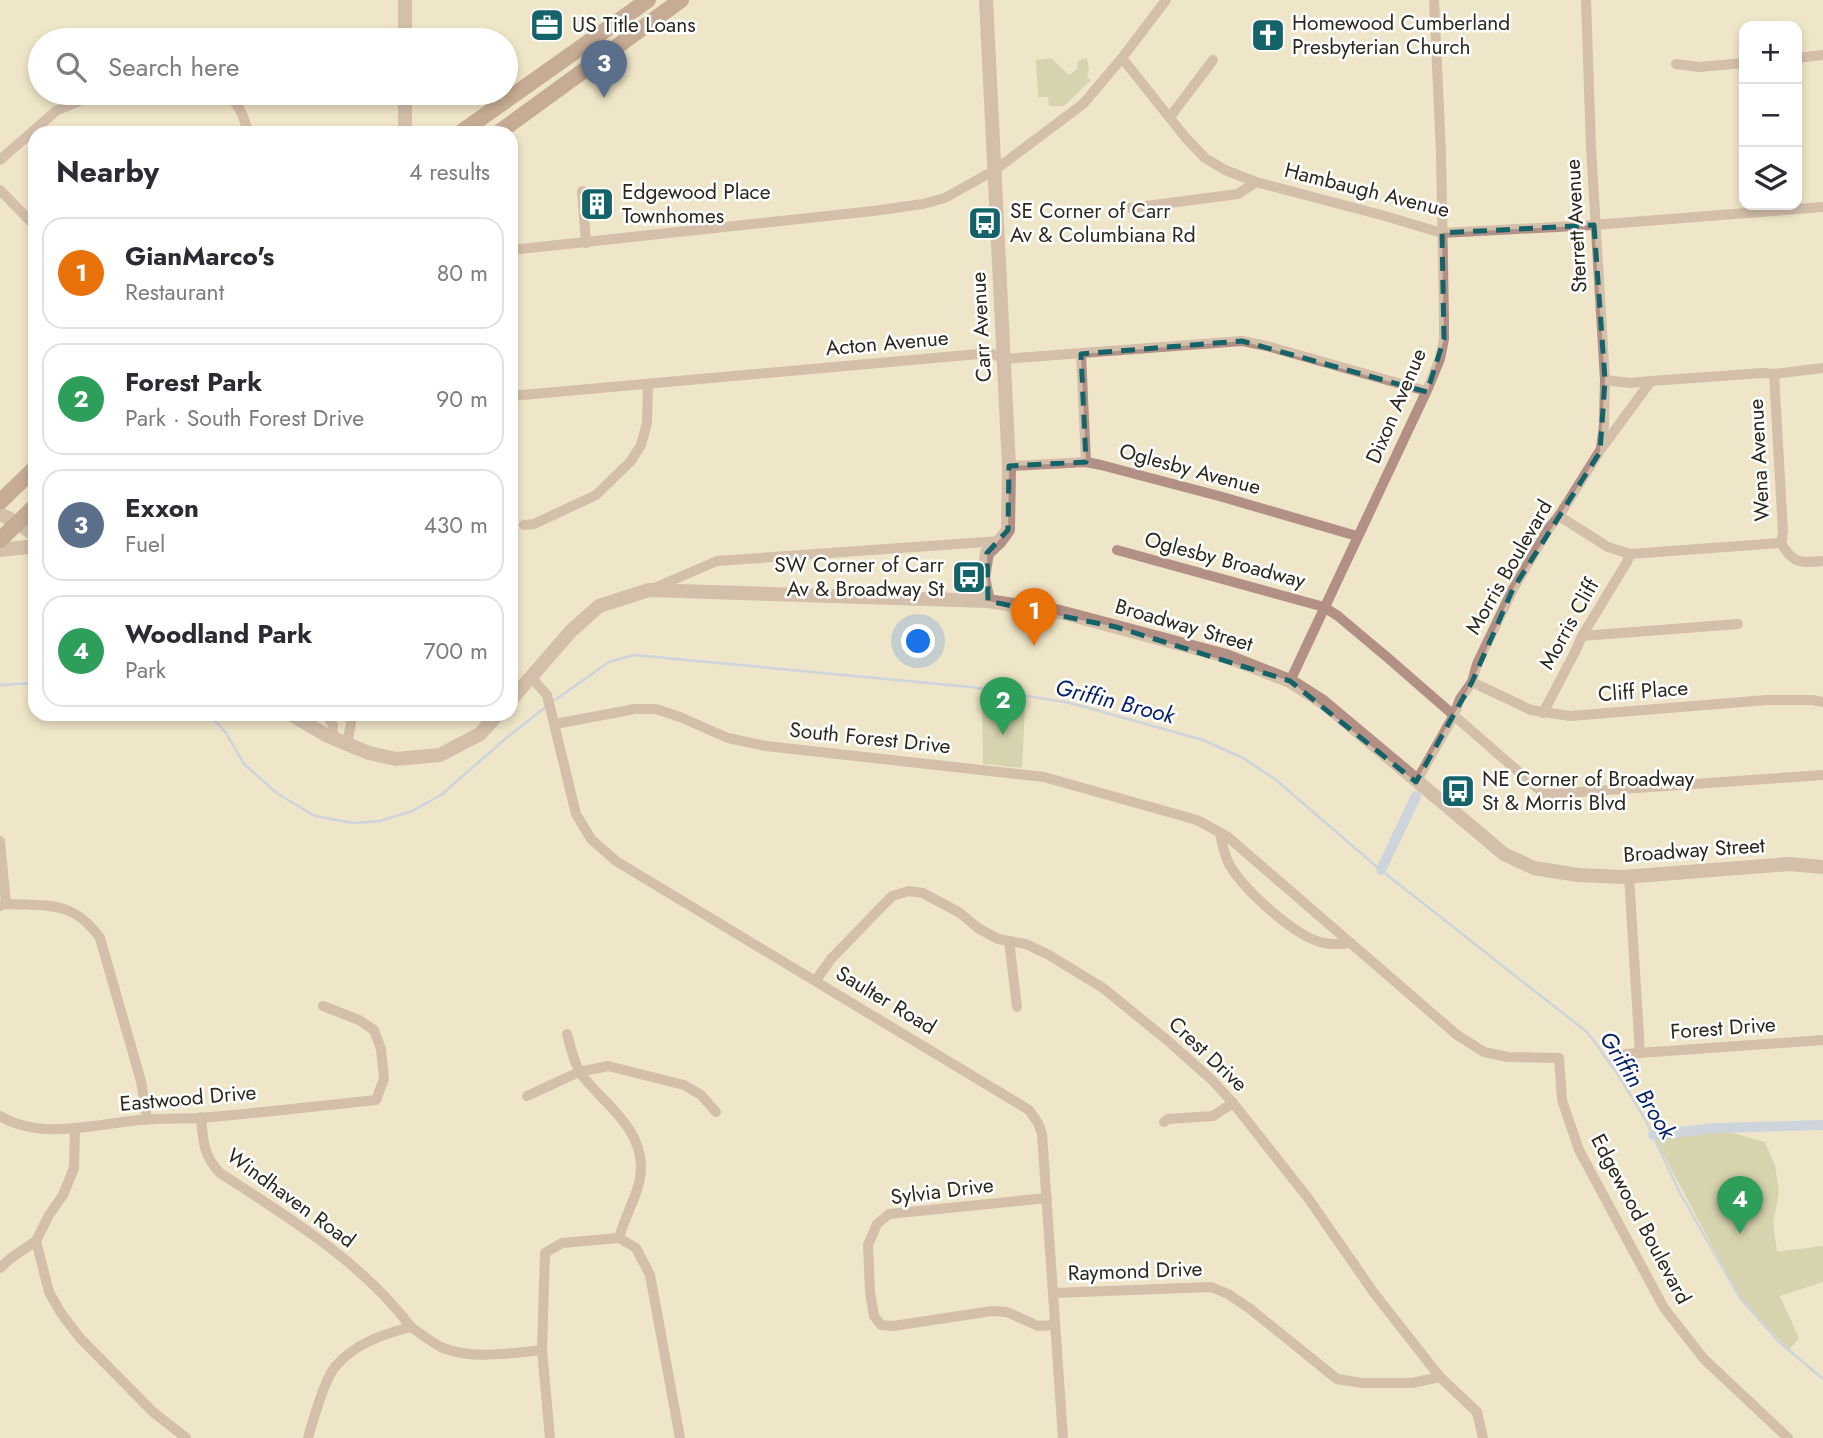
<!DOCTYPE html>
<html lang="en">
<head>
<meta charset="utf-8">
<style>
  :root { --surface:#fff; --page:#f7f7f7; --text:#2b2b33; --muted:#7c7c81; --line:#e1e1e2; --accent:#136368 }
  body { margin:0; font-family:Jost,sans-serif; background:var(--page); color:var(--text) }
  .controls { position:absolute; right:21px; top:21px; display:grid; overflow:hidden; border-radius:14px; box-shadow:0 4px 10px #0003 }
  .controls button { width:63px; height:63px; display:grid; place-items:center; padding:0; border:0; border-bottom:2px solid var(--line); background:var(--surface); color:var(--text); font:35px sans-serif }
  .you { position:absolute; left:919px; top:642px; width:24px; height:24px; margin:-18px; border:5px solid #fff; border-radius:50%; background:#1a73e8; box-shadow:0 0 0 10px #1a73e833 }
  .badge { display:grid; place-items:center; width:46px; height:46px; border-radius:50%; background:var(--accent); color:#fff; font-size:23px; font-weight:700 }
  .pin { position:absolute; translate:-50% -58px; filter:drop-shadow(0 2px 4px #0008) }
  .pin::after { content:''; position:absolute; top:37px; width:24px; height:21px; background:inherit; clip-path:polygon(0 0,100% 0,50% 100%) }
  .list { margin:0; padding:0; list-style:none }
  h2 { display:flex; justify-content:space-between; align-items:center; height:91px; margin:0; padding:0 28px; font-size:30px }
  h2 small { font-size:23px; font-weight:400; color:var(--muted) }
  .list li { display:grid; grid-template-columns:46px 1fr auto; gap:21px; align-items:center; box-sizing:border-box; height:112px; margin:0 14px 14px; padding:0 14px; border:2px solid var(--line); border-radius:21px }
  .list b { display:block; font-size:26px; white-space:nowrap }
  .list p { margin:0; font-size:23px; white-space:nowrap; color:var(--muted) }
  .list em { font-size:23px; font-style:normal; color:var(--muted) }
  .icon { flex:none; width:38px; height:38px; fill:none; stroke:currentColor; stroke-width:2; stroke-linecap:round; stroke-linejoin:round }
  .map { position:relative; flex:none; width:1823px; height:1438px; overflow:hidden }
  .search { position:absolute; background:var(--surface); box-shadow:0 4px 10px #0003; left:28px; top:28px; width:490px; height:77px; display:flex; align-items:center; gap:18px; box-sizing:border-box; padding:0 24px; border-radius:38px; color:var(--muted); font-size:26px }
  .panel { position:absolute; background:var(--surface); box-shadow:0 4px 10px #0003; left:28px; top:126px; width:490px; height:595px; border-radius:21px }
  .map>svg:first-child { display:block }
</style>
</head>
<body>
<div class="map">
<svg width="1823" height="1438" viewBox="0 0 1823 1438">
  <rect width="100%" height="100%" fill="#efe5c8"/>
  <g fill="#babd8f">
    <path d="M 1051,58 L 1069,75 L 1077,69 L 1078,61 L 1087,58 L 1089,69 L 1087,78 L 1091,80 L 1064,106 L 1049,106 L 1048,97 L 1038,97 L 1036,60 Z"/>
    <path d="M 982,698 L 1025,706 L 1022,768 L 983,764 Z"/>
    <path d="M 1716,1128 L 1765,1142 L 1775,1166 L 1779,1192 L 1773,1223 L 1777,1252 L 1823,1246 L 1823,1282 L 1780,1296 L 1799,1338 L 1789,1350 L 1740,1298 L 1653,1135 Z"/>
  </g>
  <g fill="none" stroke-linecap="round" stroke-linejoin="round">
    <g stroke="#a6bff3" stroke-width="2.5">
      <path d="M 0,685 L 35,683"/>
      <path d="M 552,702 L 609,662 L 634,655 L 971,687 L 1065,702 L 1085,707 L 1203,740 L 1243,758 L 1276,780 L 1377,867 L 1588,1033 L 1617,1073 L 1645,1119 L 1680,1193 L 1740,1298 L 1779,1342 L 1823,1379"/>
      <path d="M 209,714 L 226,733 L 244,764 L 278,794 L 315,816 L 353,823 L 380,821 L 412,811 L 441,795 L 505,739 L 547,706"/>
    </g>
    <g stroke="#a6bff3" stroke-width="10">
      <path d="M 1381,870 L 1416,796"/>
      <path d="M 1653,1135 L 1716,1128 L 1823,1125"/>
    </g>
    <g stroke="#b39086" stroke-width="10">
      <path d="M 1586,0 L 1591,147 L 1605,380 L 1604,425 L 1601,448"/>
      <path d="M 1122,58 L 1185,137 L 1205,158 L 1225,170 L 1256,182 L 1385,216 L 1442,233 L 1594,225 L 1823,207"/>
      <path d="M 1797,58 L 1823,55"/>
      <path d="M 1676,64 L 1699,67 L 1744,63"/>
      <path d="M 221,93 C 238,99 244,116 248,133"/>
      <path d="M 1170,117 L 1213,60"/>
      <path d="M 0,160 L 56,111 L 82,100 L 159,93"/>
      <path d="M 0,190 L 35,226"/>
      <path d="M 582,191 L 586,243"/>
      <path d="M 1131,208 L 1238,194 L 1256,182"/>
      <path d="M 511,250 L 873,211 L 923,204 L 945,198 L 995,170 L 1083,104 L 1122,58 L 1166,0"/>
      <path d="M 1081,354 L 1086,462"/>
      <path d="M 1774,374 L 1783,532 L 1781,543"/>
      <path d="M 1605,380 L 1630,383 L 1651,381"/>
      <path d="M 511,396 L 990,353 L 1004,359 L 1242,341 L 1267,346 L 1426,391"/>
      <path d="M 1009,466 L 1086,462 L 1101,465 L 1219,496 L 1357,536"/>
      <path d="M 1559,516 L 1608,547 L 1630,554 L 1781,543"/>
      <path d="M 524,525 L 534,524 L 596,495 L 631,461 L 641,445 L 647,423 L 648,384"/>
      <path d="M 1781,543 C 1793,564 1800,563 1823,561"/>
      <path d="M 1117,550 L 1324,607 L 1338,616 L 1388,658 L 1543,793 L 1550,794 L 1823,775"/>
      <path d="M 652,589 L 717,561 L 1000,541"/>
      <path d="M 1582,636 L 1738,624"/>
      <path d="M 531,677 L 547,695 L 576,814 L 591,839 L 616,861 L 1029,1110 L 1038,1123 L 1042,1134 L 1063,1438"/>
      <path d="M 1290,681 L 1428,388 L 1440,359 L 1444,339 L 1444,319 L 1441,153 L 1434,0"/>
      <path d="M 1472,682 L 1531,710 L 1570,716 L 1767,700 L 1812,700 L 1823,702"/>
      <path d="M 1543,713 L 1576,650 L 1582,636 L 1627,562 L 1630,554"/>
      <path d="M 326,714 L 333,725 L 332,738"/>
      <path d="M 555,724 L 635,709 L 656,709 L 680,717 L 728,738 L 766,746 L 1044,777 L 1197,820 L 1228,837 L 1457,1035 L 1484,1052 L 1508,1057 L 1559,1058 L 1562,1100 L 1579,1150 L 1664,1308 L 1704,1359 L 1788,1438"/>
      <path d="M 347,744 L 351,723 L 350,714"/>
      <path d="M 1416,782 L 1454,715 L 1460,699 L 1472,682 L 1477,664 L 1513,589 L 1549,528 L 1559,516 L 1601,449 L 1651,381 L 1763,373 L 1774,374 L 1823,368"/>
      <path d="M 1220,833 C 1222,844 1224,854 1229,864 C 1244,890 1295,937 1324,943 C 1333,945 1342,944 1351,943"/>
      <path d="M 0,841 L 6,904"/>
      <path d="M 1629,876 L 1640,1053"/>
      <path d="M 0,906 L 6,904 C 48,906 73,900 100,938 L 141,1081 L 147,1120"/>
      <path d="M 1009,941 L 1017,1007"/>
      <path d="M 816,980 L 831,959 L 892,896 L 909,891 L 923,893 L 960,913 L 978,928 L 998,939 L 1026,944 L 1049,955 L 1103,988 L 1167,1040 L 1212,1080 L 1233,1103 L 1308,1198 L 1374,1293 L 1440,1377 L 1477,1412 L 1483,1438"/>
      <path d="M 567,1034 C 571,1047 574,1064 581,1074 C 603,1103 641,1126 641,1167 C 641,1192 625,1214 619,1238"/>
      <path d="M 1625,1054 L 1823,1040"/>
      <path d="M 527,1096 L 579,1072 L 608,1066 L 684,1085 L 701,1095 L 716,1112"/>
      <path d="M 0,1116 C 39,1139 88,1126 131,1121 C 154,1118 177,1119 200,1118 C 259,1113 317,1106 376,1100 L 384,1079 L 381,1049 L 374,1030 L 359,1020 L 323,1006"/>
      <path d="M 201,1117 C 203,1140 203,1155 220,1173 C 288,1217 361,1261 411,1327"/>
      <path d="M 1164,1122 L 1168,1119 L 1213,1116 L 1233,1103"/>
      <path d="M 1047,1198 L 889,1214 L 877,1224 L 868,1245 L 870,1292 L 874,1316 L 881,1325 L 893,1326 L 992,1311 L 1007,1312 L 1038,1326 L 1055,1325"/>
      <path d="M 619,1238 L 636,1248 L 650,1275 L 680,1438"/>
      <path d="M 36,1241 L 49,1292 L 61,1313 L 80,1338 L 153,1412 L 186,1438"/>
      <path d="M 0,1268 L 11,1258 L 36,1241 L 49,1215 L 63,1195 L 74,1168 L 75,1128"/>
      <path d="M 1053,1293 L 1211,1287 L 1228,1294 L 1249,1308 L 1337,1379 L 1362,1383 L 1412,1383 L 1440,1377"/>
      <path d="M 308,1438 C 313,1420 324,1380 335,1367 C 354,1344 383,1334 411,1327 C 421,1334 432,1343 443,1348 C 474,1360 510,1353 542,1350"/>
      <path d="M 550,1438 L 542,1350 L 545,1253 L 562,1243 L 619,1238"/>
    </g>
    <g stroke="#b39086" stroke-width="14">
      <path d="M 986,0 L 1009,466 L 1008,530 L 1000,541 L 987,553 L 983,578 L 988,601"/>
      <path d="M 405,40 L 405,0"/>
      <path d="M 405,133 L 405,93"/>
      <path d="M 0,514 L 18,523 L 35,535"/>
      <path d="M 0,550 L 27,547 L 35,549"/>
      <path d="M 511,700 L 571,631 L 599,606 L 649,590 L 988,601 L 1060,612 L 1226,656 L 1290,681 L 1323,702 L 1504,854 L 1534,868 L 1578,875 L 1623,877 L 1789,864 L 1823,867"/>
      <path d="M 290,714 L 326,735 L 347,744 L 369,753 L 396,759 L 440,755 L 480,734 L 498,714"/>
    </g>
    <g stroke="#986758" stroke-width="16">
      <path d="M 460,133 L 648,0"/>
      <path d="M 498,133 L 681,0"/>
      <path d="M 0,502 L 35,468"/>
      <path d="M 0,540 L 35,506"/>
    </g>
  </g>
  <path d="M0 0H1823V1438H0ZM 1594,225 L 1605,380 L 1600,452 L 1513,589 L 1472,682 L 1416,782 L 1290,681 L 1116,627 L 988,601 L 987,553 L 1008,530 L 1009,466 L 1086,462 L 1081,354 L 1242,341 L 1427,392 L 1444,339 L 1442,233 Z" fill="#efe5c8" fill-opacity=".55" fill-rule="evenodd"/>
  <path fill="none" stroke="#136368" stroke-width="5" stroke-dasharray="14 9" stroke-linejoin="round" d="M 1594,225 L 1605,380 L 1600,452 L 1513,589 L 1472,682 L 1416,782 L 1290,681 L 1116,627 L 988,601 L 987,553 L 1008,530 L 1009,466 L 1086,462 L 1081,354 L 1242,341 L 1427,392 L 1444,339 L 1442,233 Z"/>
  <defs>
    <g id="office-square" transform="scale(1.75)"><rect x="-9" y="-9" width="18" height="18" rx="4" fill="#136368" stroke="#fff"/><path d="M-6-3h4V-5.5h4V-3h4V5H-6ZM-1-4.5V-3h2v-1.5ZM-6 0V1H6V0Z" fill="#fff"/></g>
    <g id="church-square" transform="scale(1.75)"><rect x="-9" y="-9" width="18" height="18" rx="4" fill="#136368" stroke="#fff"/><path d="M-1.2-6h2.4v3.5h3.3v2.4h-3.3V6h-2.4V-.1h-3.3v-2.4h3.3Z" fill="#fff"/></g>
    <g id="building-square" transform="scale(1.75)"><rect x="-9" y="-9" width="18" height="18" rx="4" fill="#136368" stroke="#fff"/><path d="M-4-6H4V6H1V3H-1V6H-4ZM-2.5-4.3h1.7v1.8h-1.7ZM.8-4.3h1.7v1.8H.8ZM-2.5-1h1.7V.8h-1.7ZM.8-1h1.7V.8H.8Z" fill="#fff"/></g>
    <g id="bus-square" transform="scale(1.75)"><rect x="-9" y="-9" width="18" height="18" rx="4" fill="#136368" stroke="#fff"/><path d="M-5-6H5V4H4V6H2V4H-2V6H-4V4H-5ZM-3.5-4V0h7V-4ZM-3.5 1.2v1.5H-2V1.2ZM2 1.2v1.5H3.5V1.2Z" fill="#fff"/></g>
  </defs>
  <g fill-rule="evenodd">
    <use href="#office-square" x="547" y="25"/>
    <use href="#church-square" x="1268" y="35"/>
    <use href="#building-square" x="597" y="204"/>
    <use href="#bus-square" x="985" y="223"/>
    <use href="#bus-square" x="969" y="577"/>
    <use href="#bus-square" x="1458" y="791"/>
  </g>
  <g text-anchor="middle" stroke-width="5" stroke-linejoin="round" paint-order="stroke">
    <g font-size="21" fill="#2c281d" stroke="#fff" text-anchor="start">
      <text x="1292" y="30">Homewood Cumberland<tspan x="1292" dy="24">Presbyterian Church</tspan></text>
      <text x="572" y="32">US Title Loans</text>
      <text x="622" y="199">Edgewood Place<tspan x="622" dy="24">Townhomes</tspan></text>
      <text x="1010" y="218">SE Corner of Carr<tspan x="1010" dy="24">Av &amp; Columbiana Rd</tspan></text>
      <text x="944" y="572" text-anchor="end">SW Corner of Carr<tspan x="944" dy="24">Av &amp; Broadway St</tspan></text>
      <text x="1482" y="786">NE Corner of Broadway<tspan x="1482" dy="24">St &amp; Morris Blvd</tspan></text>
    </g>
    <g font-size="21" fill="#2c281d" stroke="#fff">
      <text transform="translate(1367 190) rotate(14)" y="7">Hambaugh Avenue</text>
      <text transform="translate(1576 226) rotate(-93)" y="7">Sterrett Avenue</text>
      <text transform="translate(981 327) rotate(-93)" y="7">Carr Avenue</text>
      <text transform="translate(887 343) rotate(-5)" y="7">Acton Avenue</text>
      <text transform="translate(1396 406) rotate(-67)" y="7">Dixon Avenue</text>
      <text transform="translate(1759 460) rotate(-93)" y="7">Wena Avenue</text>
      <text transform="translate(1190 469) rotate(15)" y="7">Oglesby Avenue</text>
      <text transform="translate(1225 560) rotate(15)" y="7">Oglesby Broadway</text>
      <text transform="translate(1509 567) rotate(-60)" y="7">Morris Boulevard</text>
      <text transform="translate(1569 624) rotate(-61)" y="7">Morris Cliff</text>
      <text transform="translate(1184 625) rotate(16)" y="7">Broadway Street</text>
      <text transform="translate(1643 691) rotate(-4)" y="7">Cliff Place</text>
      <text transform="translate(870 738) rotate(6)" y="7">South Forest Drive</text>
      <text transform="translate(1694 850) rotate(-4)" y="7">Broadway Street</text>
      <text transform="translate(886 1000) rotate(31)" y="7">Saulter Road</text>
      <text transform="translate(1723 1028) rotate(-4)" y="7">Forest Drive</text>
      <text transform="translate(1208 1054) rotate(43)" y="7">Crest Drive</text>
      <text transform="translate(188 1098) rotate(-5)" y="7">Eastwood Drive</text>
      <text transform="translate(942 1191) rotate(-7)" y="7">Sylvia Drive</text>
      <text transform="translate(291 1198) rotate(36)" y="7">Windhaven Road</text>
      <text transform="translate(1641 1219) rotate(62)" y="7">Edgewood Boulevard</text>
      <text transform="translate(1135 1271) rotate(-2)" y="7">Raymond Drive</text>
    </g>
    <g font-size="23" font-style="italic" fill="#0a246c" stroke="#fff">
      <text transform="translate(1115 701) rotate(14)" y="8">Griffin Brook</text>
      <text transform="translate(1638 1085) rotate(58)" y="8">Griffin Brook</text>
    </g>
  </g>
</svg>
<div class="controls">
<button>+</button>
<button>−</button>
<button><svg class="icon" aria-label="layers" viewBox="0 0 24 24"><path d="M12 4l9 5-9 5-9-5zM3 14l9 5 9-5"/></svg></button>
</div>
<div class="you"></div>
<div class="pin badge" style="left:1034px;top:646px;background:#e8710a">1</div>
<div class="pin badge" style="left:1003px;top:735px;background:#2e9e5b">2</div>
<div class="pin badge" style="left:604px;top:98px;background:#5c6f8a">3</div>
<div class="pin badge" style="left:1740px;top:1234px;background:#2e9e5b">4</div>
<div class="search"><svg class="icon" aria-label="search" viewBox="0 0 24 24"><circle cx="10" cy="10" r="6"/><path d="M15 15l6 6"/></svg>Search here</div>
<section class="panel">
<h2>Nearby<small>4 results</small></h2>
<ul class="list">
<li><span class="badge" style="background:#e8710a">1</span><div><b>GianMarco's</b><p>Restaurant</p></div><em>80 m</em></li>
<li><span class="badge" style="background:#2e9e5b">2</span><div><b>Forest Park</b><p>Park · South Forest Drive</p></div><em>90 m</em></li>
<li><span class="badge" style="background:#5c6f8a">3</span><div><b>Exxon</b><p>Fuel</p></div><em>430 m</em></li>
<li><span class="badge" style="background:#2e9e5b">4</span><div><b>Woodland Park</b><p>Park</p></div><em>700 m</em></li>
</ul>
</section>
</div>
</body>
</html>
